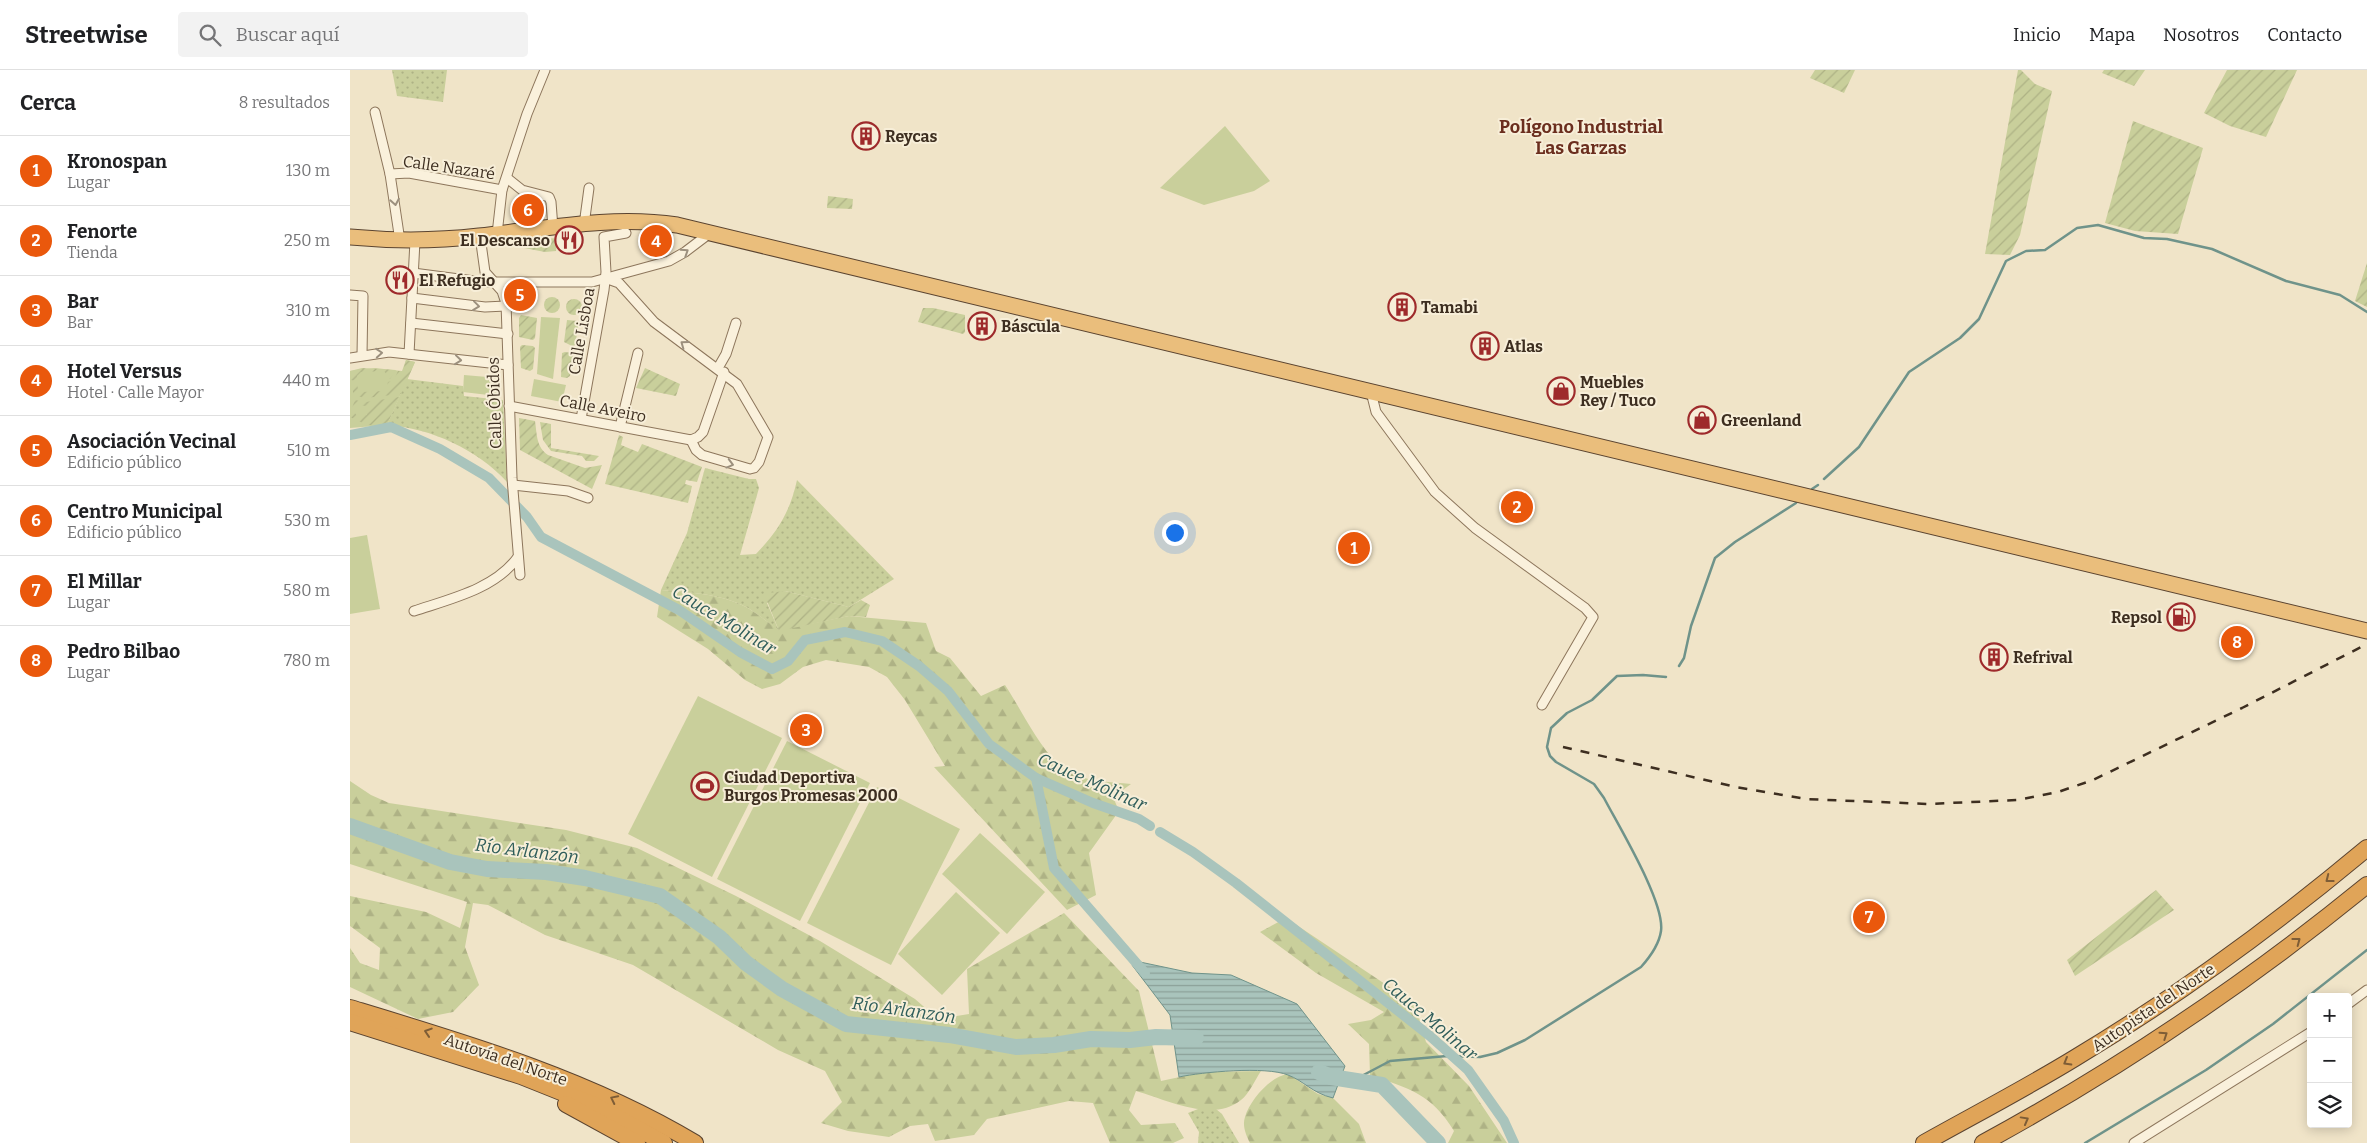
<!DOCTYPE html>
<html lang="es">
<head>
<meta charset="utf-8">
<style>
  :root { --surface:#fff; --page:#f2f2f2; --text:#202124; --muted:#757577; --line:#e0e0e0; --accent:#ea580c }
  body { margin:0; font-family:Bitter,serif; background:var(--page); color:var(--text) }
  .controls { position:absolute; right:15px; bottom:15px; display:grid; overflow:hidden; border-radius:5px; box-shadow:0 2px 12px #0003 }
  .controls button { width:45px; height:45px; display:grid; place-items:center; padding:0; border:0; border-bottom:1px solid var(--line); background:var(--surface); color:var(--text); font:25px sans-serif }
  .you { position:absolute; left:824px; top:462px; width:18px; height:18px; margin:-12px; border:4px solid #fff; border-radius:50%; background:#1a73e8; box-shadow:0 0 0 8px #1a73e833 }
  .badge { display:grid; place-items:center; width:32px; height:32px; border-radius:50%; background:var(--accent); color:#fff; font-size:16px; font-weight:700 }
  .pin { position:absolute; translate:-50% -50%; border:2px solid #fff; box-shadow:0 1px 5px #0006 }
  .list { margin:0; padding:0; list-style:none }
  h2 { display:flex; justify-content:space-between; align-items:center; height:65px; margin:0; padding:0 20px; font-size:21px }
  h2 small { font-size:16px; font-weight:400; color:var(--muted) }
  .list li { display:grid; grid-template-columns:32px 1fr auto; gap:15px; align-items:center; box-sizing:border-box; height:70px; padding:0 20px; border-top:1px solid var(--line) }
  .list b { display:block; font-size:19px; white-space:nowrap }
  .list p { margin:0; font-size:16px; white-space:nowrap; color:var(--muted) }
  .list em { font-size:16px; font-style:normal; color:var(--muted) }
  .icon { flex:none; width:28px; height:28px; fill:none; stroke:currentColor; stroke-width:2; stroke-linecap:round; stroke-linejoin:round }
  .map { position:relative; flex:none; width:2017px; height:1073px; overflow:hidden }
  header { display:flex; align-items:center; gap:30px; box-sizing:border-box; height:70px; padding:0 25px; background:var(--surface); border-bottom:1px solid var(--line) }
  header strong { font-size:24px }
  nav { display:flex; gap:28px; margin-inline-start:auto; font-size:18px }
  .search { width:350px; height:45px; background:var(--page); display:flex; align-items:center; gap:12px; box-sizing:border-box; padding:0 18px; border-radius:5px; color:var(--muted); font-size:19px }
  main { display:flex }
  aside { flex:1; background:var(--surface) }
  .map>svg:first-child { display:block }
</style>
</head>
<body>
<header>
<strong>Streetwise</strong>
<div class="search"><svg class="icon" aria-label="search" viewBox="0 0 24 24"><circle cx="10" cy="10" r="6"/><path d="M15 15l6 6"/></svg>Buscar aquí</div>
<nav><a>Inicio</a><a>Mapa</a><a>Nosotros</a><a>Contacto</a></nav>
</header>
<main>
<aside>
<h2>Cerca<small>8 resultados</small></h2>
<ul class="list">
<li><span class="badge">1</span><div><b>Kronospan</b><p>Lugar</p></div><em>130 m</em></li>
<li><span class="badge">2</span><div><b>Fenorte</b><p>Tienda</p></div><em>250 m</em></li>
<li><span class="badge">3</span><div><b>Bar</b><p>Bar</p></div><em>310 m</em></li>
<li><span class="badge">4</span><div><b>Hotel Versus</b><p>Hotel · Calle Mayor</p></div><em>440 m</em></li>
<li><span class="badge">5</span><div><b>Asociación Vecinal</b><p>Edificio público</p></div><em>510 m</em></li>
<li><span class="badge">6</span><div><b>Centro Municipal</b><p>Edificio público</p></div><em>530 m</em></li>
<li><span class="badge">7</span><div><b>El Millar</b><p>Lugar</p></div><em>580 m</em></li>
<li><span class="badge">8</span><div><b>Pedro Bilbao</b><p>Lugar</p></div><em>780 m</em></li>
</ul>
</aside>
<div class="map">
<svg width="2017" height="1073" viewBox="0 0 2017 1073">
  <defs>
    <pattern id="grass-dots" width="8" height="8" patternUnits="userSpaceOnUse" patternTransform="scale(1.25)"><rect width="8" height="8" fill="#c9cf9b"/><path d="M2 2h.1M6 6h.1" fill="none" stroke="#aeb285" stroke-width="1.8" stroke-linecap="round"/></pattern>
    <pattern id="forest-firs" width="22" height="20" patternUnits="userSpaceOnUse" patternTransform="scale(1.25)"><rect width="22" height="20" fill="#c9cf9b"/><path d="M5 1l3.5 6h-7zM16 11l3.5 6h-7z" fill="#aeb285"/></pattern>
    <pattern id="garden-furrows" width="10" height="10" patternUnits="userSpaceOnUse" patternTransform="scale(1.25)"><rect width="10" height="10" fill="#c9cf9b"/><path d="M-1 1l2-2M0 10L10 0M9 11l2-2" fill="none" stroke="#aeb285"/></pattern>
    <pattern id="water-rules" width="6" height="5" patternUnits="userSpaceOnUse" patternTransform="scale(1.25)"><rect width="6" height="5" fill="#a9c4bc"/><path d="M0 2.5h6" fill="none" stroke="#8ba098"/></pattern>
  </defs>
  <rect width="100%" height="100%" fill="#f0e4c8"/>
  <g fill="url(#grass-dots)">
    <path d="M 42,0 L 97,0 L 93,32 L 47,26 Z"/>
    <path d="M 57,309 L 113,316 L 114,326 L 153,330 L 157,412 C 128,380 81,358 37,355 Z"/>
    <path d="M 355,398 L 399,409 L 406,409 L 409,418 L 390,485 L 406,484 C 428,461 440,442 447,410 L 544,509 L 499,537 L 435,521 L 417,533 L 429,561 C 419,553 409,545 398,538 C 372,524 340,522 311,520 L 337,463 Z"/>
    <path d="M 848,1039 L 866,1039 L 872,1044 L 889,1073 L 848,1073 L 849,1062 L 838,1043 Z"/>
  </g>
  <g fill="url(#forest-firs)">
    <path d="M 311,520 C 340,522 372,524 398,538 C 409,545 419,553 429,560 L 499,546 L 576,553 L 586,581 L 600,588 L 631,626 L 655,615 C 672,640 694,690 721,703 C 740,712 761,712 781,714 L 763,727 L 769,741 L 739,783 L 746,825 L 717,840 L 584,697 L 595,696 L 555,630 L 537,607 L 519,597 L 476,590 L 453,597 L 430,614 L 412,619 L 395,610 L 358,579 L 307,547 Z"/>
    <path d="M 0,711 L 21,725 L 39,733 L 216,760 L 287,778 L 386,826 L 470,871 L 565,929 L 588,949 L 619,944 L 617,899 L 714,843 L 789,921 L 811,1011 L 853,1002 L 911,1001 C 905,1010 899,1024 891,1030 C 863,1053 817,1030 786,1021 L 779,1040 L 791,1055 L 825,1053 L 834,1068 L 823,1073 L 760,1073 L 743,1033 L 719,1031 L 637,1049 L 624,1065 L 585,1071 L 578,1054 L 560,1056 L 539,1067 L 498,1061 L 471,1053 L 492,1032 L 475,1001 L 428,980 L 283,895 L 195,865 L 138,835 L 123,833 L 115,877 L 129,915 L 103,942 L 68,949 L 0,917 L 0,878 L 10,893 L 29,900 L 30,878 L 0,856 L 0,826 L 76,842 L 110,858 L 117,832 L 0,794 Z"/>
    <path d="M 936,848 L 1065,934 L 1076,972 L 1119,1016 L 1157,1073 L 1098,1073 L 1104,1061 C 1081,1023 1059,1019 1020,1005 L 1019,974 L 998,954 L 1021,950 L 1034,942 L 966,903 L 910,862 Z"/>
    <path d="M 938,1004 L 968,1024 L 983,1028 L 1009,1054 L 1016,1073 L 900,1073 C 896,1065 892,1056 895,1047 C 900,1030 921,1006 938,1004 Z"/>
  </g>
  <g fill="#c9cf9b">
    <path d="M 875,56 L 920,111 L 904,121 L 854,135 L 810,118 Z"/>
    <path d="M 191,247 L 210,248 L 203,309 L 187,304 Z"/>
    <path d="M 56,290 L 65,292 L 37,355 L 0,358 L 0,301 L 25,298 L 52,301 Z"/>
    <path d="M 114,305 L 149,308 L 147,326 L 113,322 Z"/>
    <path d="M 184,309 L 216,315 L 212,332 L 181,326 Z"/>
    <path d="M 17,465 L 30,539 L 0,544 L 0,468 Z"/>
    <path d="M 348,626 L 432,668 L 362,807 L 278,764 Z"/>
    <path d="M 437,671 L 520,713 L 450,851 L 367,809 Z"/>
    <path d="M 527,717 L 610,759 L 541,895 L 457,853 Z"/>
    <path d="M 630,763 L 695,822 L 657,864 L 592,804 Z"/>
    <path d="M 606,822 L 650,863 L 592,925 L 548,884 Z"/>
  </g>
  <g fill="url(#garden-furrows)">
    <path d="M 1465,0 L 1505,0 L 1494,23 L 1460,8 Z"/>
    <path d="M 1668,0 L 1671,0 L 1685,14 L 1702,21 L 1670,165 L 1660,185 L 1635,184 Z"/>
    <path d="M 1754,0 L 1795,0 L 1784,16 L 1752,3 Z"/>
    <path d="M 1877,0 L 1947,0 L 1916,67 L 1880,56 L 1854,43 Z"/>
    <path d="M 1783,51 L 1853,78 L 1828,164 L 1785,161 L 1755,153 Z"/>
    <path d="M 478,126 L 503,129 L 502,139 L 477,138 Z"/>
    <path d="M 207,168 L 206,181 L 195,182 L 169,177 L 169,171 Z"/>
    <path d="M 2017,193 L 2017,237 L 2005,231 Z"/>
    <circle cx="202" cy="235" r="8"/>
    <circle cx="224" cy="237" r="8"/>
    <path d="M 573,238 L 583,238 L 615,245 L 615,262 L 613,264 L 568,252 Z"/>
    <path d="M 171,245 L 187,248 L 185,268 L 183,270 L 169,267 L 169,248 Z"/>
    <path d="M 217,250 L 228,251 L 229,253 L 225,275 L 222,276 L 214,272 Z"/>
    <path d="M 172,275 L 183,276 L 185,278 L 183,299 L 180,301 L 171,298 L 170,277 Z"/>
    <path d="M 215,282 L 222,283 L 223,286 L 220,306 L 217,308 L 211,307 L 212,283 Z"/>
    <path d="M 56,290 L 65,292 L 51,324 L 15,328 L 3,325 L 3,315 L 7,314 L 8,319 L 12,322 L 35,321 L 38,312 L 44,310 L 48,301 L 53,301 Z"/>
    <path d="M 12,298 L 46,300 L 40,309 L 38,309 L 37,305 L 34,301 L 11,302 L 7,306 L 7,311 L 1,310 L 0,301 Z"/>
    <path d="M 295,298 L 330,314 L 326,326 L 286,318 Z"/>
    <path d="M 49,327 L 37,355 L 17,355 L 0,347 L 0,340 L 3,340 L 7,346 L 17,345 L 17,336 L 5,335 L 3,338 L 2,338 L 5,330 L 16,332 Z"/>
    <path d="M 169,348 L 185,351 C 187,364 186,377 198,385 L 235,398 L 252,395 L 242,419 L 170,380 Z"/>
    <path d="M 190,352 L 201,354 L 201,378 L 249,386 L 244,391 L 236,391 L 232,386 L 201,381 L 193,370 Z"/>
    <path d="M 269,365 L 273,367 L 271,375 L 288,382 L 292,374 L 352,397 L 347,412 L 336,410 L 335,414 L 342,416 L 338,433 L 255,414 Z"/>
    <path d="M 435,521 L 499,537 L 511,530 L 520,535 L 516,547 L 499,546 L 429,561 L 415,526 L 418,523 Z"/>
    <path d="M 1806,820 L 1824,840 L 1725,906 L 1717,890 Z"/>
  </g>
  <path fill="url(#water-rules)" stroke="#6f938a" d="M 790,892 L 842,903 L 881,905 L 947,934 L 995,996 L 983,1028 C 962,1023 954,1011 938,1005 C 916,996 852,1002 829,1007 L 820,945 L 782,895 Z"/>
  <g fill="none" stroke-linecap="round" stroke-linejoin="round">
    <g stroke="#6f938a" stroke-width="2.5">
      <path d="M 1474,409 L 1509,377 L 1559,302 L 1610,268 L 1629,249 L 1656,191 L 1676,181 L 1695,180 L 1727,158 L 1748,155 L 1794,168 L 1817,169 L 1862,179 L 1936,211 L 1990,225 L 2017,242"/>
      <path d="M 1462,419 L 1468,415"/>
      <path d="M 1329,596 L 1334,588 L 1341,556 L 1365,488 L 1385,472 L 1446,433"/>
      <path d="M 1004,1010 L 1040,991 L 1097,986 L 1130,987 L 1147,983 L 1175,970 L 1291,897 C 1300,887 1309,875 1311,861 C 1315,832 1268,755 1254,728 L 1244,714 L 1206,692 L 1200,686 L 1197,677 L 1201,658 L 1217,643 L 1242,630 L 1267,606 L 1293,605 L 1316,607"/>
      <path d="M 1735,1073 L 1856,1000 L 1923,954 L 2017,880"/>
    </g>
    <g stroke="#a9c4bc" stroke-width="10">
      <path d="M 0,365 L 41,357 L 90,379 L 139,408 L 177,447 L 191,467 L 329,540 L 390,582 L 422,599 L 438,591 L 455,570 L 495,562 L 532,571 L 569,596 L 598,621 L 639,674 L 686,708 L 743,733 L 789,749 L 800,756"/>
      <path d="M 686,708 L 704,798 L 795,903"/>
      <path d="M 810,762 L 843,782 L 886,813 L 1080,966 L 1118,1000 L 1154,1051 L 1164,1073"/>
    </g>
    <g stroke="#a9c4bc" stroke-width="16">
      <path d="M 0,756 L 100,792 L 137,799 L 196,802 L 235,808 L 310,826 L 369,867 L 396,893 L 432,919 L 496,954 L 599,965 L 666,977 L 704,975 L 741,969 L 780,970 L 806,967 L 846,968"/>
      <path d="M 969,1002 L 981,1007 L 1032,1015 L 1088,1073"/>
    </g>
    <g stroke="#8d765c" stroke-width="11">
      <g id="minor">
        <path d="M 25,42 L 40,104 L 50,171"/>
        <path d="M 40,104 L 59,103 L 152,120"/>
        <path d="M 157,108 L 172,120 L 199,127 L 201,132 L 203,158"/>
        <path d="M 234,155 L 239,118"/>
        <path d="M 147,164 L 152,120 L 177,44 L 195,0"/>
        <path d="M 130,166 L 135,202 L 152,221 L 156,233 L 162,408 L 170,505"/>
        <path d="M 63,203 L 132,212 L 242,212 L 319,191 L 335,182 L 360,163"/>
        <path d="M 255,208 L 269,213 L 304,252 L 387,314 L 418,367 L 409,392 L 404,398 L 400,399 L 352,385 L 346,380 L 341,370"/>
        <path d="M 0,225 L 13,226 L 12,285"/>
        <path d="M 62,228 L 135,237 L 156,236"/>
        <path d="M 61,253 L 158,264"/>
        <path d="M 59,284 L 65,171"/>
        <path d="M 0,288 L 39,282 L 158,295"/>
        <path d="M 368,298 L 376,284 L 386,253"/>
        <path d="M 1021,322 L 1026,342 L 1085,422 L 1125,458 L 1235,538 L 1243,547 L 1192,635"/>
        <path d="M 159,336 L 341,370"/>
        <path d="M 231,349 L 254,220 L 256,202 L 254,167 L 276,163"/>
        <path d="M 270,357 L 288,283"/>
        <path d="M 341,370 L 348,367 L 353,362 L 374,302"/>
        <path d="M 163,415 L 218,421 L 238,428"/>
        <path d="M 64,541 C 100,529 145,519 168,487"/>
        <path d="M 1998,934 L 2017,920"/>
        <path d="M 1784,1073 L 1961,962"/>
      </g>
    </g>
    <g stroke="#5b4430" stroke-width="17">
      <path id="trunk" d="M 0,167 C 43,171 86,171 129,166 C 194,159 262,145 327,155 L 2017,561"/>
    </g>
    <g stroke="#5b4430" stroke-width="18">
      <g id="motorway">
        <path d="M 0,938 C 119,974 238,1009 345,1073"/>
        <path d="M 0,952 L 171,1006 L 246,1036 L 314,1073"/>
        <path d="M 216,1034 L 287,1073"/>
        <path d="M 1574,1073 C 1624,1045 1676,1018 1725,988 C 1828,926 1925,855 2017,778"/>
        <path d="M 1633,1073 C 1769,999 1897,913 2017,815"/>
      </g>
    </g>
    <use href="#minor" stroke="#faf1dc" stroke-width="9"/>
    <use href="#trunk" stroke="#eabe7c" stroke-width="15"/>
    <use href="#motorway" stroke="#e0a458" stroke-width="16"/>
    <path stroke="#3d2e20" stroke-width="2.5" stroke-dasharray="9 9" stroke-linecap="butt" d="M 1213,677 L 1386,717 L 1456,729 L 1577,734 L 1668,730 L 1708,722 L 1743,710 L 1892,638 L 2017,574"/>
  </g>
  <defs><path id="oneway-chevron" d="M-2-3.5L2.5 0L-2 3.5" fill="none" stroke-width="1.6" stroke-linecap="round" stroke-linejoin="round" transform="scale(1.25)"/></defs>
  <g stroke="#9c907e">
    <use href="#oneway-chevron" transform="translate(45 132) rotate(80)"/>
    <use href="#oneway-chevron" transform="translate(335 182) rotate(-33)"/>
    <use href="#oneway-chevron" transform="translate(126 236) rotate(7)"/>
    <use href="#oneway-chevron" transform="translate(334 274) rotate(-144)"/>
    <use href="#oneway-chevron" transform="translate(29 283) rotate(-4)"/>
    <use href="#oneway-chevron" transform="translate(108 290) rotate(6)"/>
    <use href="#oneway-chevron" transform="translate(380 394) rotate(15)"/>
  </g>
  <g stroke="#7e5d36">
    <use href="#oneway-chevron" transform="translate(1979 809) rotate(142)"/>
    <use href="#oneway-chevron" transform="translate(1947 871) rotate(-37)"/>
    <use href="#oneway-chevron" transform="translate(78 962) rotate(-162)"/>
    <use href="#oneway-chevron" transform="translate(1814 965) rotate(-34)"/>
    <use href="#oneway-chevron" transform="translate(1717 992) rotate(150)"/>
    <use href="#oneway-chevron" transform="translate(264 1029) rotate(-154)"/>
    <use href="#oneway-chevron" transform="translate(1675 1050) rotate(-29)"/>
  </g>
  <defs>
    <g id="building-ring" transform="scale(1.4375)"><circle r="9.5" fill="#f7eed8" stroke="#9e2a2b" stroke-width="1.5"/><path d="M-4-6H4V6H1V3H-1V6H-4ZM-2.5-4.3h1.7v1.8h-1.7ZM.8-4.3h1.7v1.8H.8ZM-2.5-1h1.7V.8h-1.7ZM.8-1h1.7V.8H.8Z" fill="#9e2a2b"/></g>
    <g id="restaurant-ring" transform="scale(1.4375)"><circle r="9.5" fill="#f7eed8" stroke="#9e2a2b" stroke-width="1.5"/><path d="M-5-6h1v4h1v-4h1v4h1v-4h1v5L-1.5 .5V6h-2V.5L-5-1ZM5-6V6H3V1.5H1.5Q1.5-4 5-6Z" fill="#9e2a2b"/></g>
    <g id="shop-ring" transform="scale(1.4375)"><circle r="9.5" fill="#f7eed8" stroke="#9e2a2b" stroke-width="1.5"/><path d="M-5-2.5h2.3a2.7 3.5 0 0 1 5.4 0H5L5.5 6h-11ZM-1.5-2.5h3a1.5 2.3 0 0 0-3 0Z" fill="#9e2a2b"/></g>
    <g id="fuel-ring" transform="scale(1.4375)"><circle r="9.5" fill="#f7eed8" stroke="#9e2a2b" stroke-width="1.5"/><path d="M-5.5-6h7V0h2V4h1.3V-2.5L3-4.5l.8-.8L6-3V5H2.5V1h-1V6h-7ZM-4.2-4.7v3.2H.2V-4.7Z" fill="#9e2a2b"/></g>
    <g id="stadium-ring" transform="scale(1.4375)"><circle r="9.5" fill="#f7eed8" stroke="#9e2a2b" stroke-width="1.5"/><path d="M0-5a6.5 5 0 1 0 0 10a6.5 5 0 1 0 0-10ZM-3.5-1.8h7v3.6h-7Z" fill="#9e2a2b"/></g>
  </defs>
  <g fill-rule="evenodd">
    <use href="#building-ring" x="516" y="66"/>
    <use href="#restaurant-ring" x="219" y="170"/>
    <use href="#restaurant-ring" x="50" y="210"/>
    <use href="#building-ring" x="1052" y="237"/>
    <use href="#building-ring" x="632" y="256"/>
    <use href="#building-ring" x="1135" y="276"/>
    <use href="#shop-ring" x="1211" y="321"/>
    <use href="#shop-ring" x="1352" y="350"/>
    <use href="#fuel-ring" x="1831" y="547"/>
    <use href="#building-ring" x="1644" y="587"/>
    <use href="#stadium-ring" x="355" y="716"/>
  </g>
  <g text-anchor="middle" stroke-width="4" stroke-linejoin="round" paint-order="stroke">
    <g font-size="16" font-weight="bold" fill="#3d2e20" stroke="#f7eed8" text-anchor="start">
      <text x="535" y="72">Reycas</text>
      <text x="200" y="176" text-anchor="end">El Descanso</text>
      <text x="69" y="216">El Refugio</text>
      <text x="1071" y="243">Tamabi</text>
      <text x="651" y="262">Báscula</text>
      <text x="1154" y="282">Atlas</text>
      <text x="1230" y="318">Muebles<tspan x="1230" dy="18">Rey / Tuco</tspan></text>
      <text x="1371" y="356">Greenland</text>
      <text x="1812" y="553" text-anchor="end">Repsol</text>
      <text x="1663" y="593">Refrival</text>
      <text x="374" y="713">Ciudad Deportiva<tspan x="374" dy="18">Burgos Promesas 2000</tspan></text>
    </g>
    <g font-size="16" fill="#3d2e20" stroke="#f7eed8">
      <text transform="translate(99 97) rotate(8)" y="6">Calle Nazaré</text>
      <text transform="translate(231 261) rotate(-80)" y="6">Calle Lisboa</text>
      <text transform="translate(144 333) rotate(-92)" y="6">Calle Óbidos</text>
      <text transform="translate(253 338) rotate(11)" y="6">Calle Aveiro</text>
      <text transform="translate(1803 937) rotate(-34)" y="6">Autopista del Norte</text>
      <text transform="translate(156 989) rotate(19)" y="6">Autovía del Norte</text>
    </g>
    <g font-size="18" font-weight="bold" fill="#6b2e1e" stroke="#f7eed8">
      <text x="1231" y="63">Polígono Industrial<tspan x="1231" dy="21">Las Garzas</tspan></text>
    </g>
    <g font-size="18" font-style="italic" fill="#2f5d5a" stroke="#f7eed8">
      <text transform="translate(374 550) rotate(31)" y="6">Cauce Molinar</text>
      <text transform="translate(742 712) rotate(24)" y="6">Cauce Molinar</text>
      <text transform="translate(177 781) rotate(7)" y="6">Río Arlanzón</text>
      <text transform="translate(554 940) rotate(8)" y="6">Río Arlanzón</text>
      <text transform="translate(1080 949) rotate(40)" y="6">Cauce Molinar</text>
    </g>
  </g>
</svg>
<div class="controls">
<button>+</button>
<button>−</button>
<button><svg class="icon" aria-label="layers" viewBox="0 0 24 24"><path d="M12 4l9 5-9 5-9-5zM3 14l9 5 9-5"/></svg></button>
</div>
<div class="you"></div>
<div class="pin badge" style="left:1004px;top:478px">1</div>
<div class="pin badge" style="left:1167px;top:437px">2</div>
<div class="pin badge" style="left:456px;top:660px">3</div>
<div class="pin badge" style="left:306px;top:171px">4</div>
<div class="pin badge" style="left:170px;top:225px">5</div>
<div class="pin badge" style="left:178px;top:140px">6</div>
<div class="pin badge" style="left:1519px;top:847px">7</div>
<div class="pin badge" style="left:1887px;top:572px">8</div>
</div>
</main>
</body>
</html>
